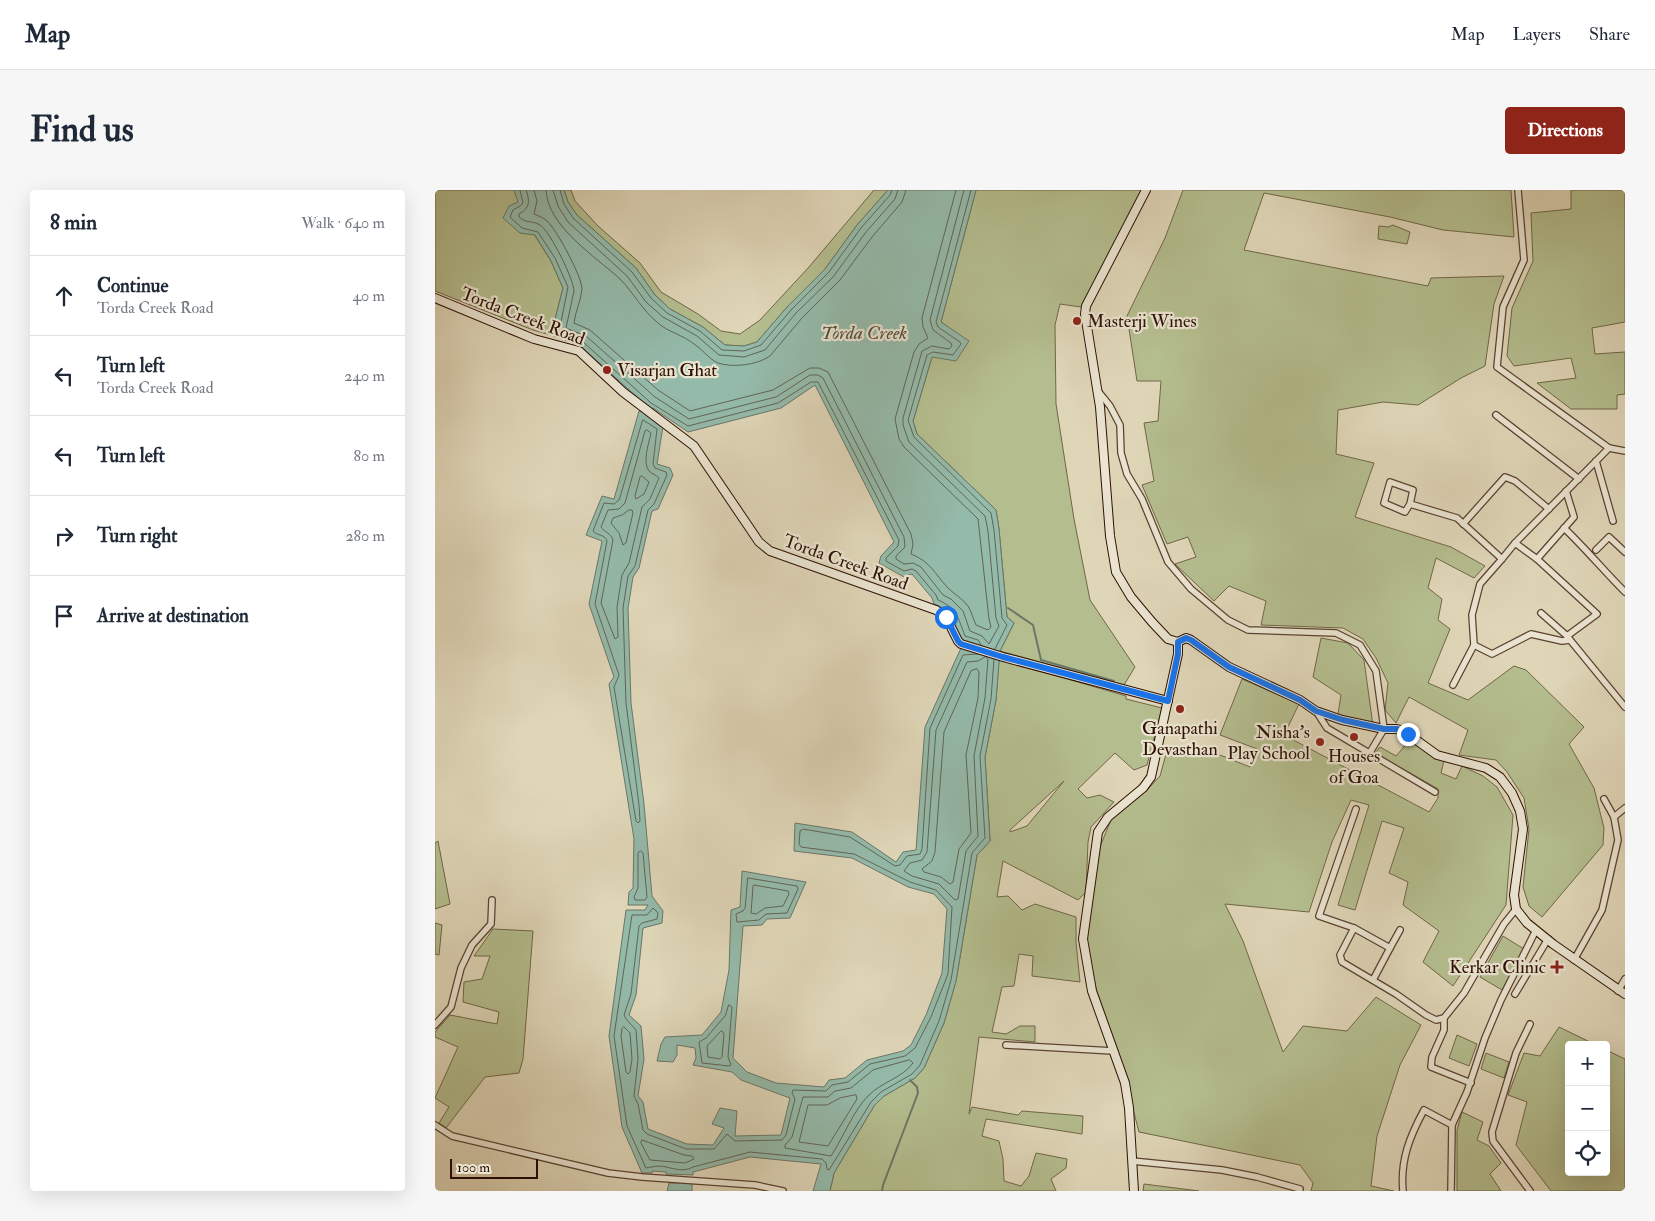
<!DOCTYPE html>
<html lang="en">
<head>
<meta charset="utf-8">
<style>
  :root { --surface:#fff; --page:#f6f6f7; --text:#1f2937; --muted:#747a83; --line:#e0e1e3; --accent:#8f2418 }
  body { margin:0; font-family:"IM FELL Double Pica",serif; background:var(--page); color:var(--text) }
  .controls { position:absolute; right:15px; bottom:15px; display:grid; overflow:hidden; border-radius:5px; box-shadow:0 5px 20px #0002 }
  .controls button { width:45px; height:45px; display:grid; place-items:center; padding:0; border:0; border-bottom:1px solid var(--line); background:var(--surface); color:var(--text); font:25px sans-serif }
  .scale { position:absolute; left:15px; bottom:12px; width:88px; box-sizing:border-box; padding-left:5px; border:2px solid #2d1003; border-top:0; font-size:14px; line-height:18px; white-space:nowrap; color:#2d1003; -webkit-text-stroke:4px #eae4d1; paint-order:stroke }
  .stop { position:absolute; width:15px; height:15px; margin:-11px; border:4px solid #1a73e8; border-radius:50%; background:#fff }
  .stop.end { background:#1a73e8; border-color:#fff; box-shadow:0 1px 5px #0008 }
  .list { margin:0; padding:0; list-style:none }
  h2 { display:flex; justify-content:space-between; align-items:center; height:65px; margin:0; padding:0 20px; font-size:21px }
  h2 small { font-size:16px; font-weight:400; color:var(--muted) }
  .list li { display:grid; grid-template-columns:32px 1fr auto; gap:15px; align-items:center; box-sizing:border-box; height:80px; padding:0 20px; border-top:1px solid var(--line) }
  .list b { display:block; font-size:19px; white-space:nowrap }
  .list p { margin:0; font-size:16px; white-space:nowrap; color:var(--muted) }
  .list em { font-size:16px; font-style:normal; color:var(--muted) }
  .icon { flex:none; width:28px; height:28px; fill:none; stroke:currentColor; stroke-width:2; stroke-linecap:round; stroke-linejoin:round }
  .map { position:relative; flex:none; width:1190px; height:1001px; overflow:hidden; border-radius:5px }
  header { display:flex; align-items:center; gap:30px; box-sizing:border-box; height:70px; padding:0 25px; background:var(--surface); border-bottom:1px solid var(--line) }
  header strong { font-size:24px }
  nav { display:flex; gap:28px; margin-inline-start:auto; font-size:18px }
  .intro { display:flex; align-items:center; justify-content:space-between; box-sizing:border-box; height:120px; padding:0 30px }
  h1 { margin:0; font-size:35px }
  .button { padding:12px 22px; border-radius:5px; background:var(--accent); color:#fff; font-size:18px; font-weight:700 }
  main { display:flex; gap:30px; padding:0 30px }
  aside { flex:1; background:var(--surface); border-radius:5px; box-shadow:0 5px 20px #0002 }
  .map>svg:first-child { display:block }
</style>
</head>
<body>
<header>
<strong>Map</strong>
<nav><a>Map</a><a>Layers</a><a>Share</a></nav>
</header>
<div class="intro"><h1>Find us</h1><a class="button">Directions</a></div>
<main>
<aside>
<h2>8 min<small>Walk · 640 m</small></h2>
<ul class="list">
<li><svg class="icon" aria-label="ahead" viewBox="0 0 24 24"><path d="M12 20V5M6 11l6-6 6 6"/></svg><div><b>Continue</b><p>Torda Creek Road</p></div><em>40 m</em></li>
<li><svg class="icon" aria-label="left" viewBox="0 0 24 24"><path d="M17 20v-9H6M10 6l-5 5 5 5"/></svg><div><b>Turn left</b><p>Torda Creek Road</p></div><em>240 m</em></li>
<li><svg class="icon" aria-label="left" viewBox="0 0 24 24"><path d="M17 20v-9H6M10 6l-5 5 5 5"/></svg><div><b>Turn left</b></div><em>80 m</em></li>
<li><svg class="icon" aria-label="right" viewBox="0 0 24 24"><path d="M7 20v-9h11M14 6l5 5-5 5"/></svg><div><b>Turn right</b></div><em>280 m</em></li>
<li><svg class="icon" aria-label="arrive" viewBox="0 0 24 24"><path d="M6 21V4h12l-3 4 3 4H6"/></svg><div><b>Arrive at destination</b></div></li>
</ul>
</aside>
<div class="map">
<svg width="1190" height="1001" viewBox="0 0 1190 1001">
  <rect width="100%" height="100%" fill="#dfd6b8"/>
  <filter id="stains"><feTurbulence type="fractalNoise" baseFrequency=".004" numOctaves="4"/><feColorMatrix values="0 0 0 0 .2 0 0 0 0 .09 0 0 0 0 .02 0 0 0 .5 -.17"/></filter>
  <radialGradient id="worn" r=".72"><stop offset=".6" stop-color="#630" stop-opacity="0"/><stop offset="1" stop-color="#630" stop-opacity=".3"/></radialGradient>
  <g fill="#b4bd8e" stroke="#706648" fill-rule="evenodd">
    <path d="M 0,0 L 79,0 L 84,12 L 85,43 L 99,44 L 116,71 L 128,98 L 116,145 L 98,140 L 0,101 Z"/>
    <path d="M 129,0 L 136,0 L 140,11 L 163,36 L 205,73 L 226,102 L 263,124 L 286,141 L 305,144 L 325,130 L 374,77 L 439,0 L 453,0 L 422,35 L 390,79 L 353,116 L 322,152 L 309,156 L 290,155 L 268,137 L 235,119 L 220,105 L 201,78 L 142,25 L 133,12 Z"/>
    <path d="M 541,0 L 710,0 L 646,117 L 625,114 L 620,135 L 621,214 L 639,329 L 655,410 L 700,477 L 689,495 L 565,461 L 579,433 L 572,427 L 564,339 L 561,320 L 482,244 L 478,231 L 497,167 L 533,152 L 506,132 Z"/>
    <path d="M 748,0 L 1076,0 L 1079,47 L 1008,40 L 955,27 L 829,3 L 809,60 L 993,96 L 996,88 L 1069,86 L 1059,114 L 1050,176 L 1026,188 L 983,215 L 948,212 L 903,220 L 901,264 L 939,273 L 920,327 L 1016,357 L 1050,376 L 1039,388 L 1001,368 L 993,398 L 1007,409 L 1003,430 L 1015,439 L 993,493 L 1033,510 L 1079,476 L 1091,480 L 1149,537 L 1134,554 L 1159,598 L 1169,638 L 1168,655 L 1107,727 L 1094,716 L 1088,697 L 1094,639 L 1089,608 L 1072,582 L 1061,570 L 1024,565 L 1033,540 L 974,507 L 961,533 L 950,520 L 953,493 L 941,468 L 928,449 L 908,438 L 826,435 L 831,411 L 794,396 L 779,411 L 740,374 L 761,367 L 753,347 L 732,354 L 707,295 L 719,291 L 709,233 L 723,231 L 726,191 L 702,191 L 692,126 L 730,48 Z"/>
    <path d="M 1136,0 L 1190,0 L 1190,132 L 1157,138 L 1160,164 L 1190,162 L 1190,204 L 1182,205 L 1182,219 L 1136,219 L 1102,193 L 1141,188 L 1136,168 L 1079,176 L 1072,166 L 1077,118 L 1098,71 L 1096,23 L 1136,19 Z"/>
    <path d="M 958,35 L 975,42 L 972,54 L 943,49 L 944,36 L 953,37 Z"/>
    <path d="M 886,448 L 913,453 L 929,470 L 938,536 L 909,527 L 903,524 L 906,505 L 878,487 Z"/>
    <path d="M 564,469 L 691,506 L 691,509 L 727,518 L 712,575 L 699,580 L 680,563 L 643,599 L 652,608 L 665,605 L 679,612 L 656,637 L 653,652 L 651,702 L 643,710 L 568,671 L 562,707 L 573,706 L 587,720 L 600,714 L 641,727 L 641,752 L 645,792 L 597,786 L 598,766 L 584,764 L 579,796 L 567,797 L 557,842 L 571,844 L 585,836 L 600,836 L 600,852 L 544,847 L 534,924 L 537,917 L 583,925 L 587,921 L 648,926 L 647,944 L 551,929 L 547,946 L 564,951 L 568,969 L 569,991 L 586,996 L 594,986 L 601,963 L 632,969 L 631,978 L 616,989 L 621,1001 L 395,1001 L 399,983 L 439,916 L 449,906 L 480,888 L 489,878 L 509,833 L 521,791 L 542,665 L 555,651 L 550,567 L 561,510 ZM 629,591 L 592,636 L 575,642 L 575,640 Z"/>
    <path d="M 807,489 L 864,514 L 849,545 L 994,622 L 1003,608 L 1003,599 L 940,563 L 945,557 L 961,566 L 974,551 L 1009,571 L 1006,583 L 1021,589 L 1027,576 L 1048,586 L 1062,597 L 1078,625 L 1071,715 L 1018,796 L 988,772 L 1004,741 L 968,715 L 973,692 L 954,683 L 969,638 L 947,631 L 920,720 L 903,715 L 934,615 L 916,610 L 897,652 L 874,722 L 790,714 L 808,751 L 848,862 L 868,836 L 912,841 L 941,807 L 986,835 L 965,875 L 942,946 L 936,996 L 959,1001 L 876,1001 L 878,993 L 865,975 L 704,942 L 682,858 L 662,802 L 650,751 L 665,657 L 677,627 L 713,599 L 725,586 L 733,557 L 785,565 L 815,577 L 825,560 L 785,545 Z"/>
    <path d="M 3,651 L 15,714 L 0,719 L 0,653 Z"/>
    <path d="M 0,733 L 7,735 L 4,765 L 0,764 Z"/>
    <path d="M 58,739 L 98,741 L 88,869 L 84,883 L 50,887 L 11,938 L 4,933 L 14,917 L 0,908 L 23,857 L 0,847 L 0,842 L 15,825 L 62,834 L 64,822 L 28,812 L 29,792 L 47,789 L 55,766 L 39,766 Z"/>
    <path d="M 1068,746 L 1089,759 L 1067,800 L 1045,787 Z"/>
    <path d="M 1124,837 L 1161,855 L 1134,855 L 1134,982 L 1171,982 L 1171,860 L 1190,869 L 1190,1001 L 1116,1001 L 1081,955 L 1092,912 L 1073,905 L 1089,863 L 1105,866 Z"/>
    <path d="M 1022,845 L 1042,854 L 1034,876 L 1014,868 Z"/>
    <path d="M 1051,863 L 1074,872 L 1069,888 L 1046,879 Z"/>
    <path d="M 1027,922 L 1048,932 L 1042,950 L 1054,956 L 1066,973 L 1055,984 L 1066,1001 L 1022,1001 L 1022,940 Z"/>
    <path d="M 709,994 L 764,1001 L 708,1001 Z"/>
  </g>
  <g fill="#94baaa" stroke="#6b7667" fill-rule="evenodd">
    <path d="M 79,0 L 129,0 L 133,12 L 142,25 L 201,78 L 220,105 L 235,119 L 268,137 L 290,155 L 309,156 L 322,152 L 353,116 L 390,79 L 422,35 L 453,0 L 541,0 L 506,132 L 534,151 L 521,171 L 497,167 L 478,231 L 482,244 L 561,320 L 564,339 L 572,427 L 579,433 L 565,461 L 561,510 L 550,567 L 555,651 L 542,665 L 521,791 L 509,833 L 489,878 L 480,888 L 449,906 L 439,916 L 399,983 L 395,1001 L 378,1001 L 386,974 L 315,967 L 258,982 L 258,985 L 231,984 L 231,982 L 217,981 L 217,983 L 207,983 L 187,937 L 174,846 L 191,720 L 210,720 L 213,715 L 193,715 L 194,702 L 198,698 L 199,649 L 174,494 L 179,487 L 154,414 L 167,351 L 151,345 L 167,306 L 179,309 L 204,221 L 208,222 L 212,216 L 144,155 L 116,145 L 128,98 L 116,71 L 100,45 L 85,43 L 68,28 L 74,16 L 83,12 ZM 380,195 L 459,352 L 446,366 L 444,373 L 469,387 L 477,384 L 497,408 L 499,414 C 523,423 515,430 525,447 C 528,452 535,457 539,461 L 526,458 L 490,537 L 481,660 L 468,662 L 461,672 L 417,642 L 360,633 L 359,661 L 417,668 L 473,697 L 499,704 L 512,719 L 507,783 L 491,825 L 476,855 L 468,861 L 432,870 L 410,888 L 394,890 L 389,897 L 341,893 L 312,882 L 298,868 L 308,736 L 327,735 L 332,729 L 355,728 L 371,692 L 307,681 L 305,717 L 296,720 L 294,780 L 286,822 L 267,845 L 230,847 L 226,854 L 222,871 L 238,872 L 242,865 L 242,855 L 260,858 L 261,868 L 258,875 L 297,882 L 306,890 L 355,908 L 346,945 L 300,946 L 302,921 L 285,918 L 277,934 L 289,938 L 278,955 L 252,954 L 213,939 L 208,912 L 203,906 L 209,869 L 206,836 L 194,825 L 201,805 L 208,738 L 227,733 L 228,721 L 217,706 L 209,614 L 196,513 L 193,418 L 198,387 L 204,378 L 217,321 L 223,319 L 238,285 L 235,278 L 222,274 L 228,236 L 213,225 L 216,219 L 218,218 L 253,242 L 346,218 Z"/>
    <path d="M 234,993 L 257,993 L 257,1001 L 232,1001 Z"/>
  </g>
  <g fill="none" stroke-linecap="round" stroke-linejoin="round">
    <g stroke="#606556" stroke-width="1">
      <path d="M 85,0 L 88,13 L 85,16 L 78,20 L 75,27 L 87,38 L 103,42 L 120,68 L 133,97 L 124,142 L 147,151 L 216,213 L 253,236 L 343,213 L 376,192 L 383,192 L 464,350 L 463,356 L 451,368 L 451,371 L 469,381 L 477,379 L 481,381 L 501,405 L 503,410 C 522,418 523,428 530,446 L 543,450 L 546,455"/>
      <path d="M 91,0 C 95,11 95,18 84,24 L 84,27 C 92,34 97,30 105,35 C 115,41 139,90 139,101 L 131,138 L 151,146 L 220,207 L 254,229 L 341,207 L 375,185 L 383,185 L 388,188 L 469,347 L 470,357 L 461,366 L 461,369 L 469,374 L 478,373 L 486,377 L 508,405 L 516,409 L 528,421 L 535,441 L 547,446 L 554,454 L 564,436 L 561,428 L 553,341 L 550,326 L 474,252 L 468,235 L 468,228 L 487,161 L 497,156 L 514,159 L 517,156 L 516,153 L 498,140 L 495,130 L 529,0"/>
      <path d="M 99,0 L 102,11 L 99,24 C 103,26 108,27 112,31 C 122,40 147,87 147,99 C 146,111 140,122 139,133 L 155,140 L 223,200 L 255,221 L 338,200 L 375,178 L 384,178 L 393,182 L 476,344 L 478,354 L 476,364 C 496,372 499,383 513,398 C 519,404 528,409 533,416 C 537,422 538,429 541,435 L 553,440 L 556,437 L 554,429 L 543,329 L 469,257 L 464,249 L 460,229 L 479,162 L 484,154 L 493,148 L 488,137 L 487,128 L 521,0"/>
      <path d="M 111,0 C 112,36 161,67 185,89 C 199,103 207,120 223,133 C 233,142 248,145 259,154 C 267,159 274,169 283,173 C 298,178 322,175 335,166 L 367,128 L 405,90 L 437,47 L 467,12 L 471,0"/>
      <path d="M 118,0 L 123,16 L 133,32 L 192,86 L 211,112 L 228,127 L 262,146 L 284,165 L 309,167 L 330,160 L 361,123 L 398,87 L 431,42 L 460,9 L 463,0"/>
      <path d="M 125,0 L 129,14 L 138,28 L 197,82 L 216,108 L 232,123 L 265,141 L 287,160 L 309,161 L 326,155 L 357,119 L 394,82 L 426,38 L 455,5 L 457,0"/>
      <path d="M 536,0 L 501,132 L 503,137 L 525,152 L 526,154 L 518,165 L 498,162 L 492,165 L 473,230 L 479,247 L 556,323 L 559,340 L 567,428 L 572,435 L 560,459"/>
      <path d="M 208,230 L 222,239 L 218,274 L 220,278 L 231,282 L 232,285 L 219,314 L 213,320 L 200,376 L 193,386 L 188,418 L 191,513 L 204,615 L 205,631 L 203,633 L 201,631 L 179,497 L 184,485 L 160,414 L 172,351 C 170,344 162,346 158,341 L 169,313 L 179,314 L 184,310 Z"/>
      <path d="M 212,240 L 216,243 C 214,253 207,272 214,281 C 217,284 221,285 224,288 L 215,309 L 207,317 L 194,373 L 187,385 L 182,417 L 183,447 L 180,449 L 166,413 L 178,350 C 176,343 169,342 166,337 L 173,320 L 184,319 L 190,313 L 210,241 Z"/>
      <path d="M 207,286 L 214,292 L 209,304 L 201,309 L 200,306 L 205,287 Z"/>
      <path d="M 194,320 L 197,320 L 198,323 L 191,353 L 188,355 L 184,343 L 176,333 L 178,328 L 187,325 Z"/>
      <path d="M 543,464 L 528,465 L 495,538 L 487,659 L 485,664 L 472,666 L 465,675 L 460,676 L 415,647 L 368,639 L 365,641 L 364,654 L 366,657 L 419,664 L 475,692 L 501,700 L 517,717 L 513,784 L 496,827 L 480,858 L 470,866 L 435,874 L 413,892 L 397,895 L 391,901 L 358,900 L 357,903 L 360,909 L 351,945 L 347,950 L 300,951 L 292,944 L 279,959 L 251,959 L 212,944 L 208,940 L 203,914 L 199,906 L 203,869 L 201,840 L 191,829 L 189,825 L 196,804 L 204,736 L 207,733 L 222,729 L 223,723 L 218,718 L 212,725 L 197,725 L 179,846 L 192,936 L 211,978 C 217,977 224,975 231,977 C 240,979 249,982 258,977 L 315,962 L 387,969 L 391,973 L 392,979 L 394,980 L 436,912 L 446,902 L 477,884 L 485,875 L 504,831 L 516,790 L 537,663 L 550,648 L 545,566 L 556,509 L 559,469"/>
      <path d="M 550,467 L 543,471 L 532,472 L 501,540 L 492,662 L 487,670 L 475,673 L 469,681 L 477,686 L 504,694 L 520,710 L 523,709 L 531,661 L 543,646 L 539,566 L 550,508 L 553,469 L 551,467"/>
      <path d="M 542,479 L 544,482 L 543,508 L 531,565 L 536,643 L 524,659 L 518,692 L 515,694 L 506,687 L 489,682 L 487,679 L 497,671 L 500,662 L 509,542 L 536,481 Z"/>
      <path d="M 206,661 L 208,663 L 212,707 L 210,710 L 200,710 L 199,707 L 203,698 L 203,663 Z"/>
      <path d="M 313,688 L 362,696 L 363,699 L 352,723 L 331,724 L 324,730 L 302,732 L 301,724 L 308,721 L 310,718 Z"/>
      <path d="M 319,695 L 353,701 L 354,704 L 348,716 L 330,718 L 321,724 L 316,723 L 318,697 Z"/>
      <path d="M 294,815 L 297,817 L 293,867 L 296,875 L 294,876 L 267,873 L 264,852 L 271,848 L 290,826 Z"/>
      <path d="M 189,837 L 195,843 L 197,869 L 195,882 L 193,884 L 191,882 L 186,846 L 187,839 Z"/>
      <path d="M 287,841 L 289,844 L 287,867 L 285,869 L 273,867 L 272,856 L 285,842 Z"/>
      <path d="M 475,870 L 478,873 C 467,888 447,892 434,905 C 419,919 408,948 396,966 L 350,958 L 350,955 L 357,947 L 368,907 L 393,907 L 400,901 L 416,898 L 438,880 Z"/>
      <path d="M 421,905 L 422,909 L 393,956 L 364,952 L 373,915 L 392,915 L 405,908 Z"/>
      <path d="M 207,950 L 249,965 L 257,966 L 259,969 L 250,973 L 215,970 L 206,953 Z"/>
    </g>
    <g stroke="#6b7667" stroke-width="2">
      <path d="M 573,418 L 598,435 L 606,470 L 679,491"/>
      <path d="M 447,1001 L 448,995 L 483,903 L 482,897 L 475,890"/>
    </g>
    <g stroke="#5a4230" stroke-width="8">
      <g id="street">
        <path d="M 1083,0 L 1089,70 L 1068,117 L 1062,177 L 1174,258 L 1190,261"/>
        <path d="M 663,201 L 675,216 L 685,235 L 686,263 L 692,284 L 707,309 L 733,372 L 756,399 L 793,430 L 813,440 L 901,443 L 925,455 L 941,481 L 949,539 L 934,564"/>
        <path d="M 1061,225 L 1144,289"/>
        <path d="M 1161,271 L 1178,331"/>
        <path d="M 955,292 L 978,300 L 975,314 L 970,322 L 949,313 Z"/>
        <path d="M 975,314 L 1022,328 L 1067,369 L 1080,353 L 1174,258"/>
        <path d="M 1028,334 L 1070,287 L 1080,291 L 1114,319"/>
        <path d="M 1129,338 C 1151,359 1169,381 1190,402"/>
        <path d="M 1080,353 L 1102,369 L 1139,327 L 1131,301"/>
        <path d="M 1161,360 L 1174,347 L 1190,362"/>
        <path d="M 1067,369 L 1045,394 L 1037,425 L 1039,455 L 1057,464 L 1096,444 L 1127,451 L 1135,450"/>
        <path d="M 1102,369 L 1162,424 L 1132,446"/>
        <path d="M 1106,423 L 1131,445 L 1190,517"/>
        <path d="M 1018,495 L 1039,455"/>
        <path d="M 881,521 L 892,538 L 1000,602"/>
        <path d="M 921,619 L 884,726 L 919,738 L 905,765 L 907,772 L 961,804 L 991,825 L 1001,830 L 1009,828 L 1029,803 L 1069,734 L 1081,719"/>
        <path d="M 1179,627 L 1190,618"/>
        <path d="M 919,738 L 955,758 L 965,740"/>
        <path d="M 1139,770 L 1167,720 L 1183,650 L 1179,627 L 1169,609"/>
        <path d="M 938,790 L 955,758"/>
        <path d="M 1183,801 L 1190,789"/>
        <path d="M 1080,804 L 1113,749"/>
        <path d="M 1009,828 L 1009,840 L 997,867 L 996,877 L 1036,893"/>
        <path d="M 1095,834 L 1081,863 L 1057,942 L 1058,951 L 1095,1001"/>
        <path d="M 0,835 L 16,817 L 26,778 L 37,755 L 56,734 L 57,710"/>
        <path d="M 571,855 L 678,861"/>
        <path d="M 0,935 L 17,946 L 173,983 L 207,987 L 320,995 L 348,1001"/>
        <path d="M 697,971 L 787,980 L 822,987 L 865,999"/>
        <path d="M 968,1001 C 965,970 975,946 989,920 L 1017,935"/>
        <path d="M 1016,1001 L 1017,935 L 1032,902 L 1050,848 L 1066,810 L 1101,740"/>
      </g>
    </g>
    <g stroke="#2d1003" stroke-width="10">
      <g id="secondary">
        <path d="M 711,0 L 651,116 L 650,124 L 665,217 L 675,346 L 681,382 L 696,407 L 717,432 L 733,449 L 743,452 L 751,448 L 756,450 L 794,477 L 865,510 L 881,521 L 907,530 L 949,539 L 962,539 L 973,544 L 1002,565 L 1051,578 L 1065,587 L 1077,603 L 1085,621 L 1088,639 L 1079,705 L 1081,719 L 1092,733 L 1118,754 L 1190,804"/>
        <path d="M 0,108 L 99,149 L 144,161 L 188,202 L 259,256 L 324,352 L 335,361 L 501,420 L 511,427 L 523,451 L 526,454 L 568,467 L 733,511"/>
        <path d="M 699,1001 L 694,918 L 690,893 L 657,801 L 648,749 L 663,642 L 673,627 L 708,598 L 716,587 L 743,464 L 743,452"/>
      </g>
    </g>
    <use href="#street" stroke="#eae4d1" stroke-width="5.5"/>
    <use href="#secondary" stroke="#eae4d1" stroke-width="8"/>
  </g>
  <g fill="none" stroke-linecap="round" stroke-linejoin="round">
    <path stroke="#1a73e8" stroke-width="6" d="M 511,427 L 523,451 L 526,454 L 568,467 L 733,511 L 743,464 L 743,452 L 751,448 L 756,450 L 794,477 L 865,510 L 881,521 L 908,530 L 949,539 L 962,539 L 973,544"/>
  </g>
  <g fill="#8f2418" stroke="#eae4d1" stroke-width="2">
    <circle cx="642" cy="131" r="5"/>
    <circle cx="172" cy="180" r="5"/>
    <circle cx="745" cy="519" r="5"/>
    <circle cx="919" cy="547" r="5"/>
    <circle cx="885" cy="552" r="5"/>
    <path d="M1119.5 769.5h5v5h5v5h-5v5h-5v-5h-5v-5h5z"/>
  </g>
  <g text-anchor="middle" stroke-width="4.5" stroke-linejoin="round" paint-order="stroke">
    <g font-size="18" fill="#2d1003" stroke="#eae4d1">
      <text transform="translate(88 126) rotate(21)" y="6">Torda Creek Road</text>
      <text transform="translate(411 372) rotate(20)" y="6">Torda Creek Road</text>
    </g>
    <g font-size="18" fill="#2d1003" stroke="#eae4d1" text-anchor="start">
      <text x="652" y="137">Masterji Wines</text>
      <text x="182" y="186">Visarjan Ghat</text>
      <text x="745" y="544" text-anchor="middle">Ganapathi<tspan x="745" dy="21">Devasthan</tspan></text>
      <text x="875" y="548" text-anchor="end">Nisha's<tspan x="875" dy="21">Play School</tspan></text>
      <text x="919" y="572" text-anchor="middle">Houses<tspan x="919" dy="21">of Goa</tspan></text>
      <text x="1111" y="783" text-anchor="end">Kerkar Clinic</text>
    </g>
    <g font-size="19" font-style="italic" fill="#514c3d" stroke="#eae4d1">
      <text x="429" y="149">Torda Creek</text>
    </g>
  </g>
  <rect width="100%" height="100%" filter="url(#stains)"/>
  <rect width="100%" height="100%" fill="url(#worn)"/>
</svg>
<div class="controls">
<button>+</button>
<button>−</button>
<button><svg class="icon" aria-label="locate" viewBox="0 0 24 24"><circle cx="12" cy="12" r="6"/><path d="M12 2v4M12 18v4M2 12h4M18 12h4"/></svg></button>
</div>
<div class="scale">100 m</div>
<div class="stop" style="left:511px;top:427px"></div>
<div class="stop end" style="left:973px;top:544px"></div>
</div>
</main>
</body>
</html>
